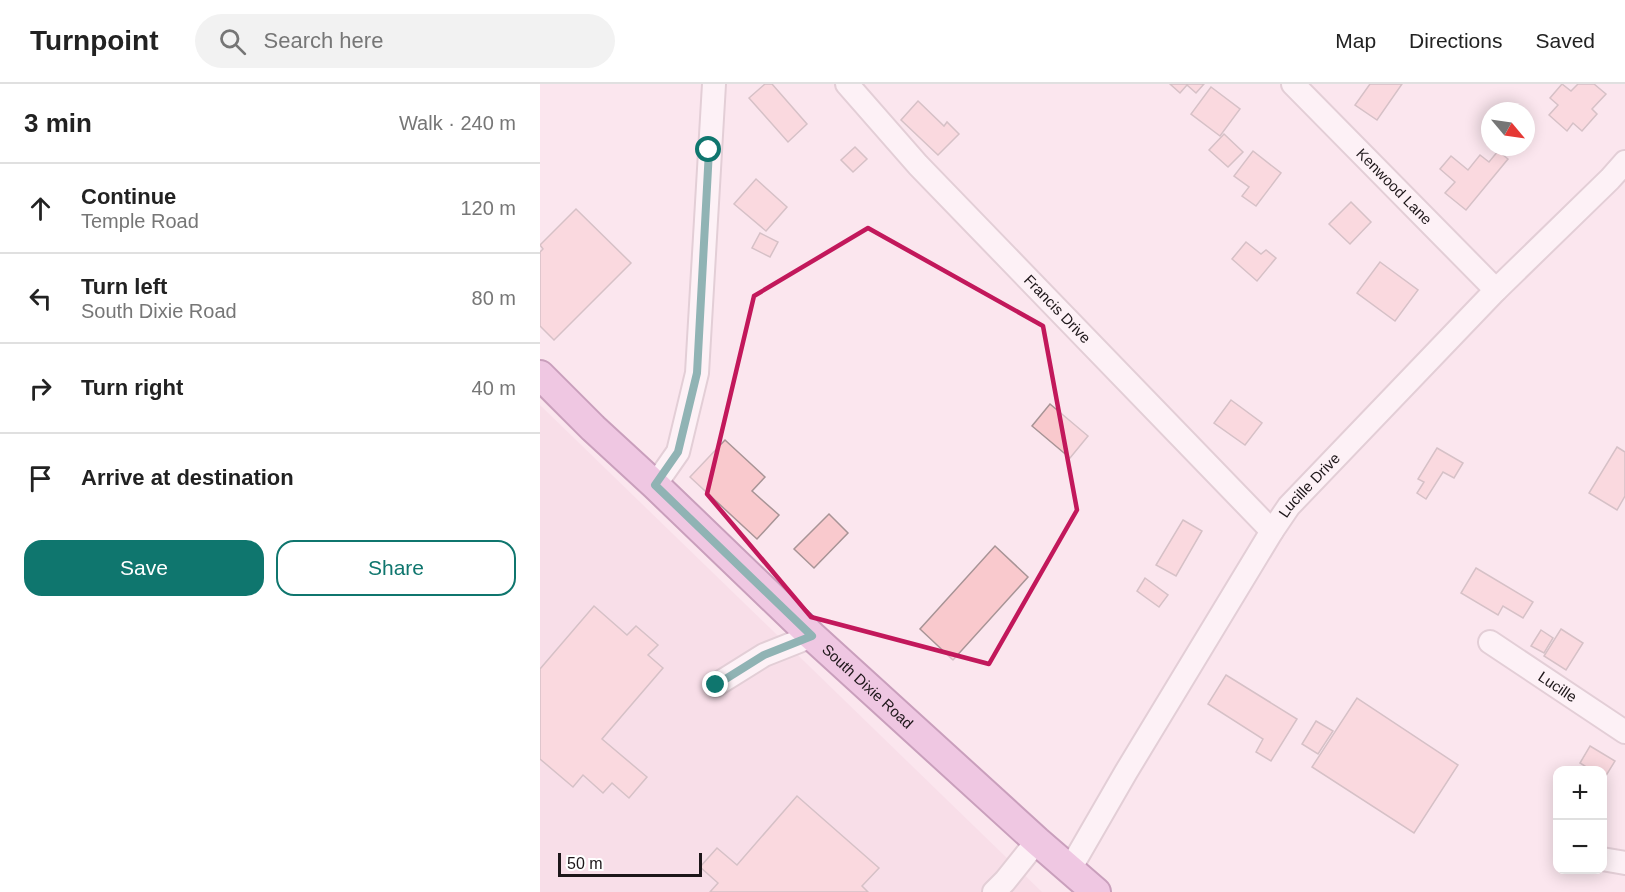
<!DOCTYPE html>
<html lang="en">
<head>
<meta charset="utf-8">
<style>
  :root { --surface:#fff; --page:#f2f2f2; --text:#222; --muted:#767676; --line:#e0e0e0; --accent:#0f766e }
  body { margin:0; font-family:Arial,sans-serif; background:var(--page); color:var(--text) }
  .controls { position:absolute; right:18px; bottom:18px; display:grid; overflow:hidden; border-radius:12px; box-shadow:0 3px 15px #0003 }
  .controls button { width:54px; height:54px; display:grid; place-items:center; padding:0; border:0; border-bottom:2px solid var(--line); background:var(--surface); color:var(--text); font:30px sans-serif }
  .compass { position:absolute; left:941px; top:18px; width:54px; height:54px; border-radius:50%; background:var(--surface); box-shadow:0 3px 15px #0003; rotate:119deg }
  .scale { position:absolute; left:18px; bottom:15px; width:144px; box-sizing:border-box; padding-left:6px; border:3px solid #1d1619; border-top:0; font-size:16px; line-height:21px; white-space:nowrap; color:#1d1619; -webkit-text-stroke:4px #fff; paint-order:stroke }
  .stop { position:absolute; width:18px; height:18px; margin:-14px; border:4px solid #0f766e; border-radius:50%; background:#fff }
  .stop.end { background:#0f766e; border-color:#fff; box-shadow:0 2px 6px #0008 }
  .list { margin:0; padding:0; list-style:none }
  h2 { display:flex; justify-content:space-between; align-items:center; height:78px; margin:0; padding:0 24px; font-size:26px }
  h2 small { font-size:20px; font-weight:400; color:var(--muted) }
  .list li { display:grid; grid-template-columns:39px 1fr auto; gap:18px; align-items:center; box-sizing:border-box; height:90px; padding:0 24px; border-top:2px solid var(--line) }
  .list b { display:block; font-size:22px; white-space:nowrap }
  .list p { margin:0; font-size:20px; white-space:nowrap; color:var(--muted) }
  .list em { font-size:20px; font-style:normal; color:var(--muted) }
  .actions { display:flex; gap:12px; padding:18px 24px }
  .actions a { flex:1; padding:14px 0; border:2px solid var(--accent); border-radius:18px; text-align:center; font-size:21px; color:var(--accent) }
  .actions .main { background:var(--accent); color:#fff }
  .icon { flex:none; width:33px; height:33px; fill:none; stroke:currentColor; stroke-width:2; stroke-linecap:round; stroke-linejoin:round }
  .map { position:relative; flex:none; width:1085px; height:808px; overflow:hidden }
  header { display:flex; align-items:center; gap:36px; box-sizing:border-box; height:84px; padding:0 30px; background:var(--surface); border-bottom:2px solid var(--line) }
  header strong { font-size:28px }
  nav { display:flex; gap:33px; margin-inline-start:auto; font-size:21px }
  .search { width:420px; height:54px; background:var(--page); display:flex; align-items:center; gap:15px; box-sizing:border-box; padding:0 21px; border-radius:33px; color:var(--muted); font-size:22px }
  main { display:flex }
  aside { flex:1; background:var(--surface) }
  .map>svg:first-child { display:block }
</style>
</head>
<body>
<header>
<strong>Turnpoint</strong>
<div class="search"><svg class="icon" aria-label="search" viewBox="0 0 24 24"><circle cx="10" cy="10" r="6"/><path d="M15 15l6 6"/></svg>Search here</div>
<nav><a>Map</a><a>Directions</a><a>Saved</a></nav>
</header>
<main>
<aside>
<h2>3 min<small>Walk · 240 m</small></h2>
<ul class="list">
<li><svg class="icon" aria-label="ahead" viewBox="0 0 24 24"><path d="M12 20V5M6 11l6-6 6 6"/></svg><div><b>Continue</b><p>Temple Road</p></div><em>120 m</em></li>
<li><svg class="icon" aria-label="left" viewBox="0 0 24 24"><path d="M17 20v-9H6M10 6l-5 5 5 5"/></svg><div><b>Turn left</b><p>South Dixie Road</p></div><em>80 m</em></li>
<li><svg class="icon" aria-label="right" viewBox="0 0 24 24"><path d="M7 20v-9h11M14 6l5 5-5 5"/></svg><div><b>Turn right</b></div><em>40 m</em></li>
<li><svg class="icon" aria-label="arrive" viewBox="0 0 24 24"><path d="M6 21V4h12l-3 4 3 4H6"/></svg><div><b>Arrive at destination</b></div></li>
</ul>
<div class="actions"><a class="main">Save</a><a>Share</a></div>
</aside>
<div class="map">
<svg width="1085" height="808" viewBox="0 0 1085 808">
  <rect width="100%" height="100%" fill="#fbe6ee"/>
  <path fill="#f3d6e1" d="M 0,321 L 502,808 L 0,808 Z"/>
  <g fill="#f9c9cd" stroke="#a89496" stroke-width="1.5">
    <path d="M 225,0 L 232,0 L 267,40 L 248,58 L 209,14 Z"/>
    <path d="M 630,0 L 664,0 L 656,9 L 647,1 L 640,9 Z"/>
    <path d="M 830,0 L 862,0 L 837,36 L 815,21 Z"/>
    <path d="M 1022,0 L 1031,7 L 1038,0 L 1054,0 L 1066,10 L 1052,25 L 1057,30 L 1042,47 L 1033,39 L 1027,47 L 1009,31 L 1018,21 L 1010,14 Z"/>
    <path d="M 671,3 L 700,25 L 680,52 L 651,30 Z"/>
    <path d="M 378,17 L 404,42 L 407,38 L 419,50 L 398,71 L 361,36 Z"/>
    <path d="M 684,50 L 703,68 L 688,83 L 669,66 Z"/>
    <path d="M 315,63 L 327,75 L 313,88 L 301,76 Z"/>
    <path d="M 713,67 L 741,89 L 716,122 L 702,112 L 709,103 L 694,92 Z"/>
    <path d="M 958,67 L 968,75 L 926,126 L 905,109 L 915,98 L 900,85 L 911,72 L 928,86 L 940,71 L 949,78 Z"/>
    <path d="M 216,95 L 247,123 L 226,147 L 194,120 Z"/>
    <path d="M 811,118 L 831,138 L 810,160 L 789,140 Z"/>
    <path d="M 36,125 L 91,179 L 14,256 L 0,242 L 0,168 L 3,165 L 0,161 Z"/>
    <path d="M 220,149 L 238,158 L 230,173 L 212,164 Z"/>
    <path d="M 706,158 L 721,170 L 726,166 L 736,174 L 717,197 L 692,175 Z"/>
    <path d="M 840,178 L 878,206 L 855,237 L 817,209 Z"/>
    <path d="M 691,316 L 722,339 L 705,361 L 674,339 Z"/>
    <path d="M 510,320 L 548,352 L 530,374 L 492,342 Z"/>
    <path d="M 185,356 L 225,393 L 212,407 L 239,431 L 217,455 L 150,393 Z"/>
    <path d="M 1077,363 L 1085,368 L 1085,412 L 1077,426 L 1049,409 Z"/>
    <path d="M 897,364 L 923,379 L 914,394 L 903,388 L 886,415 L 877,409 L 884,398 L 878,395 Z"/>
    <path d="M 289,430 L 308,449 L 274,484 L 254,465 Z"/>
    <path d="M 643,436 L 662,447 L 636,492 L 616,481 Z"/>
    <path d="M 455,462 L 488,493 L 413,576 L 380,545 Z"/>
    <path d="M 936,484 L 993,518 L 983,534 L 963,522 L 958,531 L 921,509 Z"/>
    <path d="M 605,494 L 628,511 L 619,523 L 597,507 Z"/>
    <path d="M 54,522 L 87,551 L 96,542 L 118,561 L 108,571 L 123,584 L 62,655 L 107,693 L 89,714 L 72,699 L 63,709 L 43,691 L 33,703 L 0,675 L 0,585 Z"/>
    <path d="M 1021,545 L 1043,559 L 1026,586 L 1004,572 Z"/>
    <path d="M 1001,546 L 1013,554 L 1004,569 L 991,562 Z"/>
    <path d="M 686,591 L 757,635 L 731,677 L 716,668 L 723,655 L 668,620 Z"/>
    <path d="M 817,614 L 918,681 L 874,749 L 772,683 Z"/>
    <path d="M 776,637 L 793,647 L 778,670 L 762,660 Z"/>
    <path d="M 1050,662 L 1075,677 L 1062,698 L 1062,686 L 1047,686 L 1048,684 L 1040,679 Z"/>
    <path d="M 257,712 L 339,784 L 322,802 L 328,808 L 170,808 L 178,799 L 160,783 L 177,764 L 197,781 Z"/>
  </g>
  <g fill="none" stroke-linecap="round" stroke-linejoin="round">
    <g stroke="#c5b2b9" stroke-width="26">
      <g id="minor">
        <path id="s1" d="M 307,0 L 378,81 L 732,447"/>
        <path id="s2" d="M 753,0 L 956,206"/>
        <path d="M 115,401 L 138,368 L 157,289 L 174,0"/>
        <path id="s3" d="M 950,558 L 1085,648"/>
        <path d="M 176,601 L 224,571 L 272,552"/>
        <path d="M 1062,775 L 1085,779"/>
        <path id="s4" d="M 530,785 L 586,688 L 732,447 L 749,422 L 956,206 L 1070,95 L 1085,78"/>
        <path d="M 454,808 L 465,797 L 497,757"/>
      </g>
    </g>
    <g stroke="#8d497e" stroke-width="32">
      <g id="major">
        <path id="s5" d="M 0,291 L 53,344 L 115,401 L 272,552 L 497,757 L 556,808"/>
      </g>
    </g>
    <use href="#minor" stroke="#fff" stroke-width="22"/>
    <use href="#major" stroke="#dfa3d3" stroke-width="28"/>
  </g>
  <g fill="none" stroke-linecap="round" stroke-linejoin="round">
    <path stroke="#0f766e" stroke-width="8" d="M 169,66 L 157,289 L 138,368 L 115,401 L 272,552 L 224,571 L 176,601"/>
  </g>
  <path d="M0 0H1085V808H0ZM 328,144 L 503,242 L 537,426 L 449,580 L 271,533 L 167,410 L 214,212 Z" fill="#fbe6ee" fill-opacity=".55" fill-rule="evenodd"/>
  <path fill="none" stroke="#c2185b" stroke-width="4.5" stroke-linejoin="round" d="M 328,144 L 503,242 L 537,426 L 449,580 L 271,533 L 167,410 L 214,212 Z"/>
  <g text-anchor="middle" stroke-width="5" stroke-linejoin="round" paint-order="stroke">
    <g font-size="15" fill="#1d1619" stroke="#fff">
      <text dy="5" stroke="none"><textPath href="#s2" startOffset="144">Kenwood Lane</textPath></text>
      <text dy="5" stroke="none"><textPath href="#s1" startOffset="308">Francis Drive</textPath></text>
      <text dy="5" stroke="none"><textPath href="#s4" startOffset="453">Lucille Drive</textPath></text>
      <text dy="5" stroke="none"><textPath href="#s5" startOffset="452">South Dixie Road</textPath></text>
      <text dy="5" stroke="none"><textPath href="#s3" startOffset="81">Lucille</textPath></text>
    </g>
  </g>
</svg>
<div class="controls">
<button>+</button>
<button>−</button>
</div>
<svg class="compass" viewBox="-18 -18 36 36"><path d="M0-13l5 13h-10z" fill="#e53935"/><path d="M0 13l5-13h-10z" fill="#767676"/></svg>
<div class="scale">50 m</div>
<div class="stop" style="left:169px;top:66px"></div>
<div class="stop end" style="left:176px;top:601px"></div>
</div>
</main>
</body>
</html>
